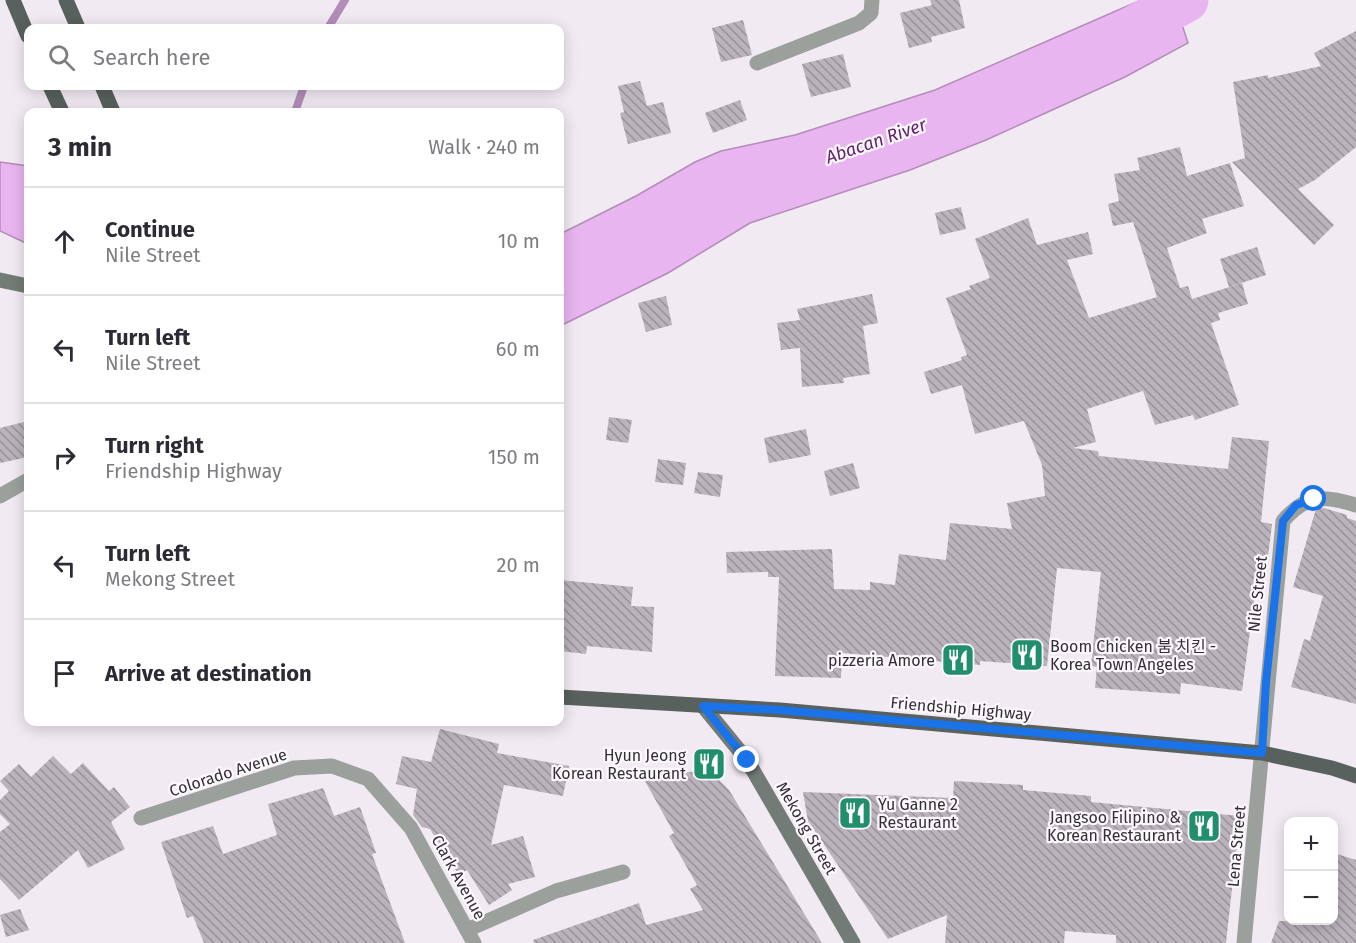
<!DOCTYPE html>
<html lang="en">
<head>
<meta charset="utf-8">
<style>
  :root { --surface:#fff; --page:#f2f2f3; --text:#2b2b33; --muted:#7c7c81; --line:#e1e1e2 }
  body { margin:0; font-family:"Fira Sans","Noto Sans KR",sans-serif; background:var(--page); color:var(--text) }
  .controls { position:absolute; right:18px; bottom:18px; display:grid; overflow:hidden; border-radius:12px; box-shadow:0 3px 15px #0003 }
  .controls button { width:54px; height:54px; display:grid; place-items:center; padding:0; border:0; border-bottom:2px solid var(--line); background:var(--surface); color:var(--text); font:30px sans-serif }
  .stop { position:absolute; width:18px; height:18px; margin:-14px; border:4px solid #1a73e8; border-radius:50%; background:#fff }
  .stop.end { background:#1a73e8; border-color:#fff; box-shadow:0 2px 6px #0008 }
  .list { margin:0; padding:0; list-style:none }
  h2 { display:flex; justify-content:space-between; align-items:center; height:78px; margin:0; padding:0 24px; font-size:26px }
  h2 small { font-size:20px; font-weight:400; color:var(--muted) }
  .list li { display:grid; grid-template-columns:39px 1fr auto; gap:18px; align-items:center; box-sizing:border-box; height:108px; padding:0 24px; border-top:2px solid var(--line) }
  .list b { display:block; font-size:22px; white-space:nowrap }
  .list p { margin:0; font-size:20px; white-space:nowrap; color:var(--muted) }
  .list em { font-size:20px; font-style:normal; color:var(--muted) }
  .icon { flex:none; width:33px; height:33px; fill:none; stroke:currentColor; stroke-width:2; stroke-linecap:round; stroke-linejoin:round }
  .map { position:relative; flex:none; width:1356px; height:943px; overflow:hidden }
  .search { position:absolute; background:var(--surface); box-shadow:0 3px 15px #0003; left:24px; top:24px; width:540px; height:66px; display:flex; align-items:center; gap:15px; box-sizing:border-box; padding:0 21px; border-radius:12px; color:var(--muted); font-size:22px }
  .panel { position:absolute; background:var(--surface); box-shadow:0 3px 15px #0003; left:24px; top:108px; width:540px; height:618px; border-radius:12px }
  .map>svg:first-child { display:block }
</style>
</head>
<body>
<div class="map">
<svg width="1356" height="943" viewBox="0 0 1356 943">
  <defs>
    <pattern id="building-back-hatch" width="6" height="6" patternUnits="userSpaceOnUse" patternTransform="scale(1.5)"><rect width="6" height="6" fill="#bbb3bc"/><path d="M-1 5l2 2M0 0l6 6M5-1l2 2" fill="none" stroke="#99929a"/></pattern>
  </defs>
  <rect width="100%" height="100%" fill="#f2eaf3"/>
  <g fill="#e9b5f0" stroke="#b28db8" stroke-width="1.5">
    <path d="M 1141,0 L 1174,0 L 1188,43 L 1125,77 L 986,140 L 910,170 L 750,223 L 668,273 L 560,326 L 560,234 L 636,196 L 695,162 L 721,151 L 795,135 L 935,90 Z"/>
    <path d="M 0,162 L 28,166 L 28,244 L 0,231 Z"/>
  </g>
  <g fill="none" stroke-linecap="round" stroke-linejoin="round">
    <g stroke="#b28db8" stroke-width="8">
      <path d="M 328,28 L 345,0"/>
      <path d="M 295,112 L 304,86"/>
    </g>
    <path stroke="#e9b5f0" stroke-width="45" d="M 1123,34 L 1186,0"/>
  </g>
  <g fill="url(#building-back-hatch)">
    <path d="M 930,0 L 959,0 L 965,28 L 931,37 L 932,42 L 909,48 L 900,13 L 932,5 Z"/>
    <path d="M 743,20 L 752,55 L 721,62 L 712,28 Z"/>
    <path d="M 1356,31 L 1356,147 L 1315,180 L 1298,189 L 1334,225 L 1314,245 L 1232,162 L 1245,158 L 1233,82 L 1268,75 L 1268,78 L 1321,66 L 1314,53 Z"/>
    <path d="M 843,54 L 851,87 L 811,97 L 802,64 Z"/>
    <path d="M 640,81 L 647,106 L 663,102 L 671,133 L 628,144 L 620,113 L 624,112 L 618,86 Z"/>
    <path d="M 740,100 L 747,120 L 713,133 L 705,113 Z"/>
    <path d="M 1180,147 L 1187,176 L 1230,163 L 1244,206 L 1202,219 L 1207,233 L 1167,248 L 1180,288 L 1188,286 L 1192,299 L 1242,283 L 1248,304 L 1218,313 L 1220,320 L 1211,323 L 1239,405 L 1195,420 L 1193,415 L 1155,425 L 1143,391 L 1087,409 L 1096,442 L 1073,448 L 1098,451 L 1099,456 L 1228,469 L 1232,437 L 1269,441 L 1261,522 L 1272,524 L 1268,557 L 1260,556 L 1242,691 L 1181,683 L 1180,694 L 1095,688 L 1097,667 L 1091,666 L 1101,572 L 1057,568 L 1047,666 L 980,661 L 980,665 L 842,653 L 841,678 L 775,676 L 779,577 L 768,577 L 768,572 L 727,573 L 726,552 L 832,549 L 834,589 L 870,590 L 870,582 L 895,585 L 899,554 L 946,560 L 950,523 L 1012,529 L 1007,503 L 1045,496 L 1042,465 L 1024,421 L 975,434 L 962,385 L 931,394 L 924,372 L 962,360 L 961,357 L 967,355 L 946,298 L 971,289 L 969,286 L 990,278 L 975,239 L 1028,218 L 1037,245 L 1088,232 L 1093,254 L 1067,260 L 1089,318 L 1157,297 L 1133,222 L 1113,226 L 1108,204 L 1119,201 L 1114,174 L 1140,170 L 1137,158 Z"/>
    <path d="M 961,207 L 966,229 L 940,235 L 935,213 Z"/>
    <path d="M 1257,247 L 1266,275 L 1229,287 L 1220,259 Z"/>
    <path d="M 872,294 L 878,323 L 863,326 L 870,374 L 843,378 L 844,383 L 802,387 L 800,348 L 781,350 L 777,323 L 800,320 L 797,309 Z"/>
    <path d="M 666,296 L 672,325 L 646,332 L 638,303 Z"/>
    <path d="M 609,417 L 632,420 L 628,443 L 606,440 Z"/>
    <path d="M 28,421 L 28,457 L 0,463 L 0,428 Z"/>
    <path d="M 806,429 L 811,455 L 769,463 L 764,438 Z"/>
    <path d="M 658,459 L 686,463 L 683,485 L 655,482 Z"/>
    <path d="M 853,463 L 860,488 L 830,496 L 824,471 Z"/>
    <path d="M 698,472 L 723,475 L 720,497 L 694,493 Z"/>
    <path d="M 1324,508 L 1347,515 L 1347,518 L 1356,521 L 1356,704 L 1291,687 L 1304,639 L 1310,641 L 1323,596 L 1293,587 L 1316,509 Z"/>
    <path d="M 560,580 L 633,587 L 631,606 L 654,607 L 652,652 L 587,646 L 586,654 L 560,651 Z"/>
    <path d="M 440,729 L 499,744 L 497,753 L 569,766 L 563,796 L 504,785 L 491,845 L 523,836 L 535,877 L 508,884 L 512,890 L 489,905 L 467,870 L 459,875 L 430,829 L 422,827 L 413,815 L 417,789 L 396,784 L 402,756 L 431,762 Z"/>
    <path d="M 53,756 L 71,774 L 83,763 L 109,791 L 114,787 L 130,807 L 111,822 L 125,849 L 88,868 L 78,850 L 19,900 L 0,879 L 0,832 L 10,824 L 0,814 L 0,800 L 9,791 L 0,781 L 19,764 L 31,777 Z"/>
    <path d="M 710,771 L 729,790 L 822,943 L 534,943 L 533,940 L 639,903 L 646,925 L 703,910 L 690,889 L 697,885 L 669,836 L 674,833 L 641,774 Z"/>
    <path d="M 954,781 L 1023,785 L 1023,790 L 1091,796 L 1091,802 L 1240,816 L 1226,943 L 1116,943 L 1116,935 L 1065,931 L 1064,943 L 945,943 L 947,915 L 888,939 L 808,821 L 803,792 L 953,798 Z"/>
    <path d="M 323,788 L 334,816 L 360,807 L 376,853 L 372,854 L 405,943 L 204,943 L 193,916 L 187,918 L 161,842 L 213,826 L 223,854 L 277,835 L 268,804 Z"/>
    <path d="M 1337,854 L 1356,860 L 1356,943 L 1271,943 L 1279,921 L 1334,921 L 1334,865 Z"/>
    <path d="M 20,909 L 29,930 L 6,937 L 0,915 Z"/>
  </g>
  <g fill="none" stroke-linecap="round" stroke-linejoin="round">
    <g stroke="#9ba09d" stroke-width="15">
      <path d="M 757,63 L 859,23 L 871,13 L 872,0"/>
      <path d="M 0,496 L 28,480"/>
      <path d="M 141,818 L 294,768 L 332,766 L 368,779 L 411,828 L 474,943"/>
      <path d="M 467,930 L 556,891 L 623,872"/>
      <path d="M 1244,943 L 1283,521 C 1306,494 1324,495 1356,505"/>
    </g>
    <g stroke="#737b77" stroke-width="15">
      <path d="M 0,280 L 28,286"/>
      <path d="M 703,706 L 747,760 L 853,943"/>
    </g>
    <g stroke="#58615d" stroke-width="15">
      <path d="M 13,0 L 28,36"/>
      <path d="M 66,0 L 78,28"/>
      <path d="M 50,86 L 62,112"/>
      <path d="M 102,86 L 113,112"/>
      <path d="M 560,697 L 780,710 L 1262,753 L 1332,768 L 1356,776"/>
    </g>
  </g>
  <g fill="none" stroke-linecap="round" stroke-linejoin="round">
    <path stroke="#1a73e8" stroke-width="8" d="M 747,760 L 703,706 L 780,710 L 1262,753 L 1266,682 L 1283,521 L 1296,505 L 1314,499"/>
  </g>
  <defs>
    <g id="restaurant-square" transform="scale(1.725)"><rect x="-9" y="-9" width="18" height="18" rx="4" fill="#218e6c" stroke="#fdf8fe"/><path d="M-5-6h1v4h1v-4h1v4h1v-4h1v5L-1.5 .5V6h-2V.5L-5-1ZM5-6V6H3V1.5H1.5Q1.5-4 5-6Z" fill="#fff"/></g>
  </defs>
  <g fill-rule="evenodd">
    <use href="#restaurant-square" x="1027" y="655"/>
    <use href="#restaurant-square" x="958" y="660"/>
    <use href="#restaurant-square" x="709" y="764"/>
    <use href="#restaurant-square" x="855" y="813"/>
    <use href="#restaurant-square" x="1204" y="826"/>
  </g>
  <g text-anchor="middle" stroke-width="4.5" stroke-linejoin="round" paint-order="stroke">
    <g font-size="16" fill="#333034" stroke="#fdf8fe">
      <text transform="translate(1257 594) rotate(-84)" y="6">Nile Street</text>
      <text transform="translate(961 708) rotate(5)" y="6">Friendship Highway</text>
      <text transform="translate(228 772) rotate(-18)" y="6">Colorado Avenue</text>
      <text transform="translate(807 828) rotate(60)" y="6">Mekong Street</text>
      <text transform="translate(1236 846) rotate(-85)" y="6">Lena Street</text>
      <text transform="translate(459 877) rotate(61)" y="6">Clark Avenue</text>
    </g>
    <g font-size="16" fill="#333034" stroke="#fdf8fe" text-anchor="end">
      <text x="1050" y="652" text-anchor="start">Boom Chicken 붐 치킨 -<tspan x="1050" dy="18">Korea Town Angeles</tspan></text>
      <text x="935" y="666">pizzeria Amore</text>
      <text x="686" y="761">Hyun Jeong<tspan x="686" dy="18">Korean Restaurant</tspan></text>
      <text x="878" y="810" text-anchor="start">Yu Ganne 2<tspan x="878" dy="18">Restaurant</tspan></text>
      <text x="1181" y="823">Jangsoo Filipino &amp;<tspan x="1181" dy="18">Korean Restaurant</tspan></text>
    </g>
    <g font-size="18" font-style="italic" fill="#612469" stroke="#fdf8fe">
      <text transform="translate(876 141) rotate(-19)" y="6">Abacan River</text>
    </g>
  </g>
</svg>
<div class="controls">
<button>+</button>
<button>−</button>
</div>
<div class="stop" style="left:1314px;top:499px"></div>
<div class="stop end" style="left:747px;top:760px"></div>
<div class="search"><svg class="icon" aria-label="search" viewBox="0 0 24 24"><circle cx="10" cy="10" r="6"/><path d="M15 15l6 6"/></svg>Search here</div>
<section class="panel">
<h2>3 min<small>Walk · 240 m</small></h2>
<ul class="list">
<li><svg class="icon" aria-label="ahead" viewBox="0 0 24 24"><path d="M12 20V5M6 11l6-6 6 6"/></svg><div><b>Continue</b><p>Nile Street</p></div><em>10 m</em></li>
<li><svg class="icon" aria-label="left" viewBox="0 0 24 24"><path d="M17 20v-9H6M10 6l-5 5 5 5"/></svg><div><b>Turn left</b><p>Nile Street</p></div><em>60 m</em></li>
<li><svg class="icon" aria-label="right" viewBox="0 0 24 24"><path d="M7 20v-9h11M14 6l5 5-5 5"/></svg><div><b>Turn right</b><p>Friendship Highway</p></div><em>150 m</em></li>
<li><svg class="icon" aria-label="left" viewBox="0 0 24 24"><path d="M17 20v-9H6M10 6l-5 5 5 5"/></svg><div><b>Turn left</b><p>Mekong Street</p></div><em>20 m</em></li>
<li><svg class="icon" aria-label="arrive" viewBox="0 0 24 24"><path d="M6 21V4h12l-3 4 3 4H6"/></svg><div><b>Arrive at destination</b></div></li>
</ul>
</section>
</div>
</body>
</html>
